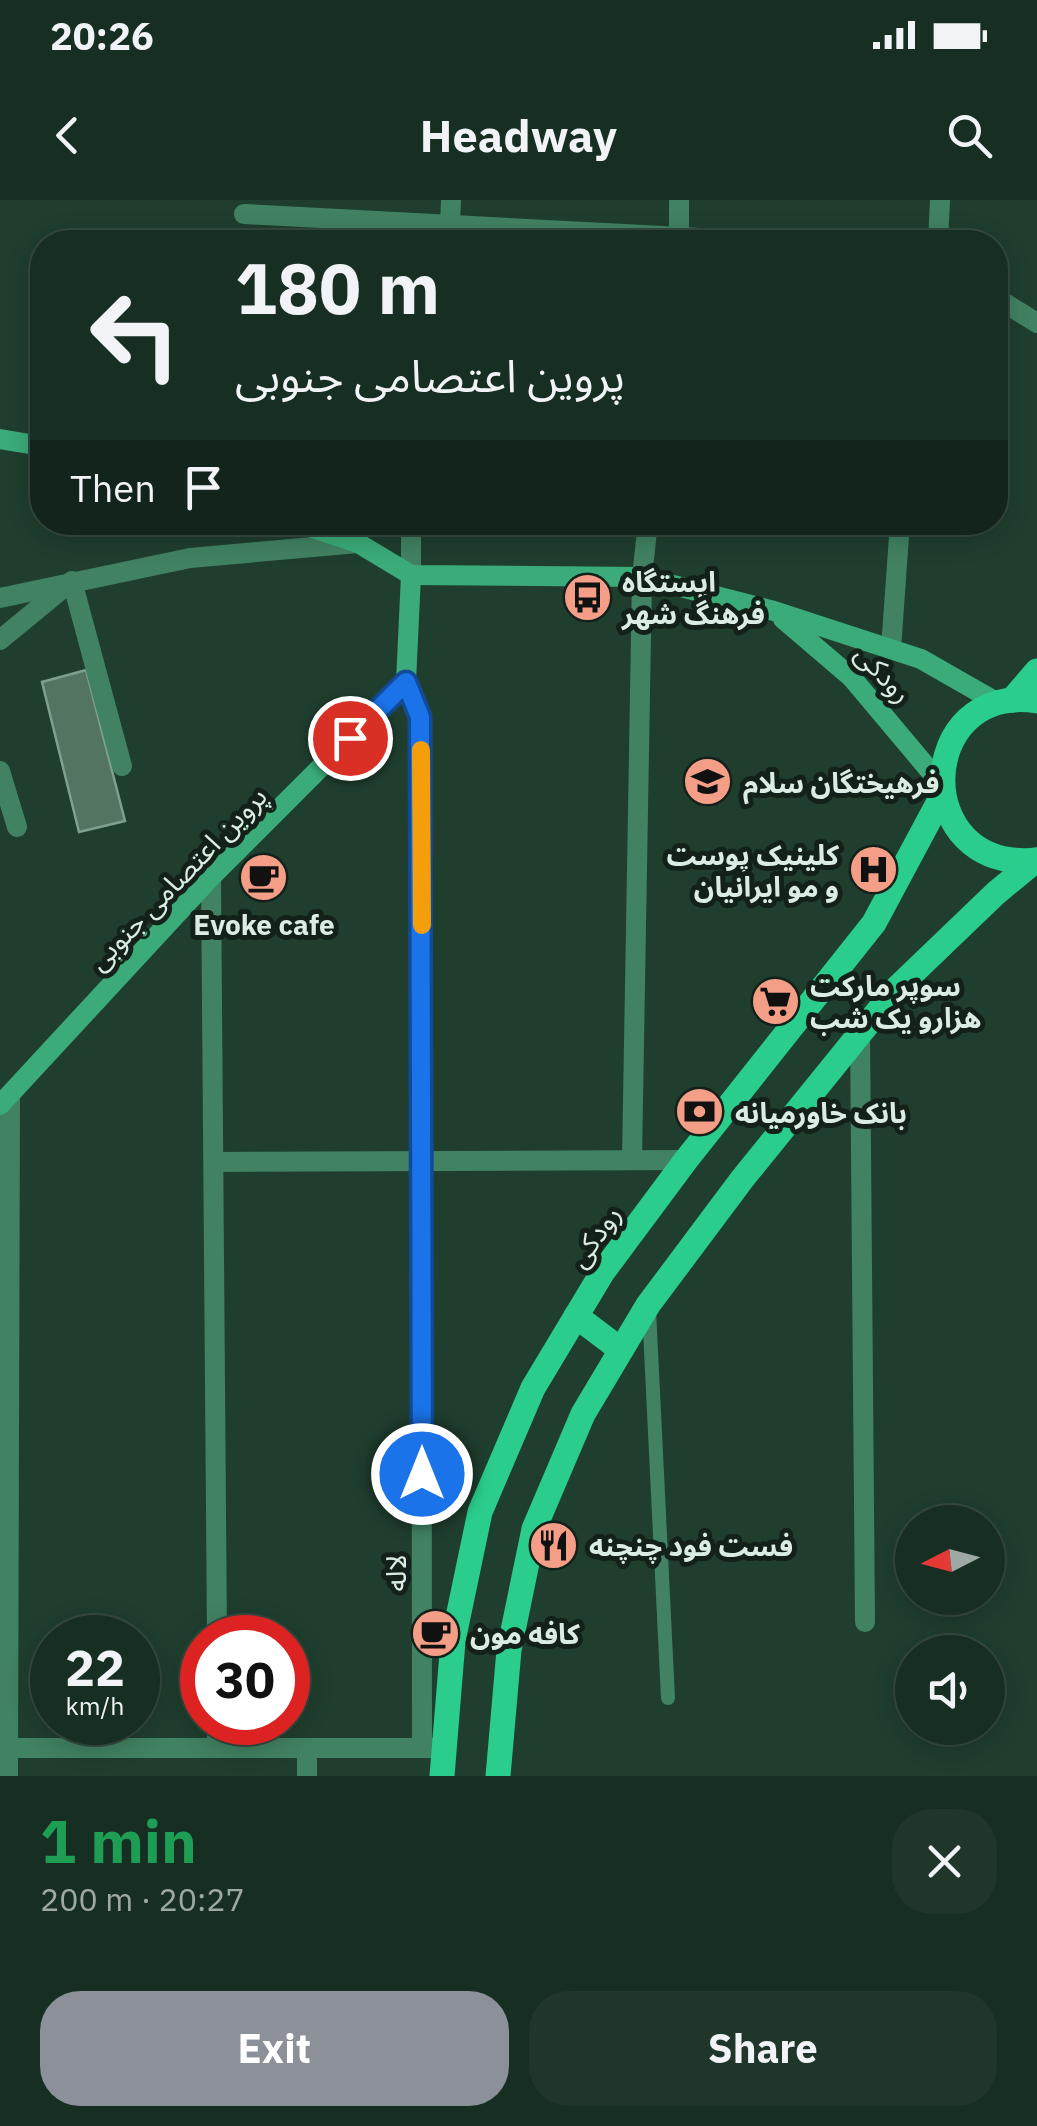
<!DOCTYPE html>
<meta charset="utf-8">
<style>
body{margin:0;font-family:"IBM Plex Sans","Noto Sans Arabic",sans-serif;background:#20362a;color:#f1f3f6;height:100vh;display:flex;flex-direction:column;font-size:38px;white-space:nowrap}
*{box-sizing:border-box;margin:0}
p{font-size:32px;color:#9ea8a5}
.icon{flex:none;width:55px;height:55px;fill:none;stroke:currentColor;stroke-width:2;stroke-linecap:round;stroke-linejoin:round}
.map{position:relative;height:1576px;overflow:hidden}
.drawer{display:flex;flex-direction:column;background:#172e22;flex:1}
.drawer>*{flex:none}
.hud{position:absolute;left:30px;top:30px;width:978px;height:305px;border-radius:40px;box-shadow:0 5px 25px #0003,0 0 0 2px #364a40;background:#172e22;color:#f1f3f6;overflow:hidden}
.needle{width:65px;rotate:264deg}
.fabs{position:absolute;left:895px;top:1305px;display:grid;gap:20px}
.fabs a{display:grid;place-items:center;width:110px;height:110px;border-radius:50%;background:#172e22;box-shadow:0 5px 25px #0003,0 0 0 2px #364a40;font-size:50px}
.speed{position:absolute;left:30px;top:1415px;display:flex;gap:20px;font-size:50px;font-weight:700;text-align:center}
.speed>*{display:grid;place-content:center;width:130px;height:130px;border-radius:50%;background:#172e22;box-shadow:0 5px 25px #0003,0 0 0 2px #364a40;line-height:1}
.speed small{font-size:25px;font-weight:400}
.speed .limit{border:15px solid #d22;background:#fff;color:#111}
.pin{position:absolute;display:grid;place-items:center;width:85px;height:85px;color:#fff;margin:-42px;border:5px solid #fff;border-radius:50%;box-shadow:0 2px 10px #0007}
.me{position:absolute;width:110px;margin:-55px;rotate:0deg;stroke-linejoin:round;filter:drop-shadow(0 0 8px #0008)}
.turn{display:flex;align-items:center;gap:35px;height:210px;padding:0 40px;font-size:45px}
.turn .icon{width:130px;height:130px;stroke-width:2.5}
.turn b{display:block;font-size:70px;line-height:85px}
.then{display:flex;align-items:center;height:95px;padding:0 40px;background:#0003;gap:20px;font-size:38px}
.round{display:grid;place-items:center;flex:none;width:105px;height:105px;border-radius:40px;background:#20362a}
.summary{display:flex;align-items:center;justify-content:space-between;height:170px;padding:0 40px}
h1{font-size:60px;font-weight:800;line-height:75px;color:#1e9e55}
.cta{display:flex;gap:20px;margin-top:auto;padding:20px 40px}
.cta a{flex:1;height:115px;border-radius:40px;background:#8c9099;color:#fff;font-size:40px;font-weight:800;line-height:115px;text-align:center}
.cta a+a{background:#20362a;color:#f1f3f6}
.status{display:flex;justify-content:space-between;align-items:center;height:70px;padding:0 50px;background:#172e22;direction:ltr}
.status svg{height:28px;fill:currentColor}
header{display:flex;justify-content:space-between;align-items:center;height:130px;padding:0 40px;background:#172e22;font-size:45px;font-weight:800}
.map>svg:first-child{display:block}
.building{fill:#547462;stroke:#7ea08d;stroke-width:2.5}
.lines{fill:none;stroke-linecap:round;stroke-linejoin:round}
.lane{stroke:#418262;stroke-width:14}
.street{stroke:#418262;stroke-width:20}
.secondary{stroke:#3bac79;stroke-width:20}
.primary{stroke:#2acd8b;stroke-width:25}
.route-casing{stroke:#114b97;stroke-width:25}
.route{stroke:#1a73e8;stroke-width:18}
.slow{stroke:#f59e0b;stroke-width:18}
.labels{text-anchor:middle;dominant-baseline:central;stroke-width:10;stroke-linejoin:round;paint-order:stroke}
.poi-label{font-size:28px;font-weight:bold;fill:#dbede2;stroke:#14211a;text-anchor:start}
.street-label{font-size:28px;fill:#dbede2;stroke:#14211a}
</style>
<div class="status"><b>20:26</b><svg viewBox="0 0 49 12"><path d="M0 12V9h3v3zM5 12V6h3v6zM10 12V3h3v9zM15 12V0h3v12zM26 1h20v11H26zM47 4h2v5h-2z"/></svg></div>
<header><svg class="icon" aria-label="back" viewBox="0 0 24 24"><path d="M15 5l-7 7 7 7"/></svg>Headway<svg class="icon" aria-label="search" viewBox="0 0 24 24"><circle cx="10" cy="10" r="6"/><path d="M15 15l6 6"/></svg></header>
<div class="map">
<svg width="1037" height="1576" viewBox="0 0 1037 1576">
<rect width="100%" height="100%" fill="#1f3e2e"/>
<polygon class="building" points="86,470 125,621 79,632 42,482"/>
<g class="lines">
<polyline class="lane" points="649,1110 668,1498"/>
<g class="street">
<polyline points="244,14 776,42"/>
<polyline points="450,25 451,0"/>
<polyline points="679,42 679,0"/>
<polyline points="938,42 940,0"/>
<polyline points="995,97 1037,123"/>
<polyline points="411,375 411,322"/>
<polyline points="72,381 122,566"/>
<polyline points="0,398 190,358 358,343"/>
<polyline points="0,440 68,384"/>
<polyline points="891,449 900,322"/>
<polyline points="406,482 421,517 422,1548"/>
<polyline points="0,571 17,627"/>
<polyline points="211,677 217,1438"/>
<polyline points="860,833 865,1422"/>
<polyline points="632,960 642,377 648,322"/>
<polyline points="215,962 686,960"/>
<polyline points="217,1522 217,1548"/>
<polyline points="0,1548 435,1548"/>
<polyline points="307,1548 307,1576"/>
<polyline points="8,1576 10,896"/>
</g>
<g class="secondary">
<polyline points="0,239 42,246"/>
<polyline points="295,322 358,343 411,375 642,377 774,411 921,459 998,503"/>
<polyline points="783,419 852,478 941,584"/>
<polyline points="0,905 211,677 406,482 411,375"/>
</g>
<g class="primary">
<polyline points="1012,500 1037,471"/>
<path d="M1037 501C915 482 908 673 1037 660"/>
<polyline points="576,1116 621,1150"/>
<polyline points="442,1576 453,1441 480,1312 533,1188 602,1073 686,960 874,723 942,596"/>
<polyline points="498,1576 509,1450 534,1329 583,1214 648,1105 743,978 896,789 996,693 1036,660"/>
</g>
</g>
<g class="lines">
<defs>
<polyline id="route" points="350,538 406,482 420,517 422,1274"/>
</defs>
<use href="#route" class="route-casing"/>
<use href="#route" class="route"/>
<polyline class="slow" points="421,550 422,725"/>
</g>
<defs>
<symbol id="bus-disc" viewBox="-11 -11 22 22"><circle r="9.5" fill="#f49e87" stroke="#14211a"/><path d="M-5-6H5V4H4V6H2V4H-2V6H-4V4H-5ZM-3.5-4V0h7V-4ZM-3.5 1.2v1.5H-2V1.2ZM2 1.2v1.5H3.5V1.2Z" fill="#111"/></symbol>
<symbol id="school-disc" viewBox="-11 -11 22 22"><circle r="9.5" fill="#f49e87" stroke="#14211a"/><path d="M0-5L7-2L0 1L-7-2ZM-4 1L0 2.5L4 1V4Q0 6-4 4Z" fill="#111"/></symbol>
<symbol id="hospital-disc" viewBox="-11 -11 22 22"><circle r="9.5" fill="#f49e87" stroke="#14211a"/><path d="M-5-5h3v3.5h4V-5h3V5h-3V1.5h-4V5h-3Z" fill="#111"/></symbol>
<symbol id="cafe-disc" viewBox="-11 -11 22 22"><circle r="9.5" fill="#f49e87" stroke="#14211a"/><path d="M-5.5-4.5H6V0H3Q3 3.5 0 3.5H-2.5Q-5.5 3.5-5.5 0ZM3-3.2v2h1.7v-2ZM-6 4.5H4V6H-6Z" fill="#111"/></symbol>
<symbol id="supermarket-disc" viewBox="-11 -11 22 22"><circle r="9.5" fill="#f49e87" stroke="#14211a"/><path d="M-6-5.5h2.5l.6 2H6L4.5 2H-2.5L-4.4-4H-6ZM-1.5 3.2a1.3 1.3 0 1 0 .1 0ZM3 3.2a1.3 1.3 0 1 0 .1 0Z" fill="#111"/></symbol>
<symbol id="bank-disc" viewBox="-11 -11 22 22"><circle r="9.5" fill="#f49e87" stroke="#14211a"/><path d="M-6-4H6V4H-6ZM0-2.3a2.3 2.3 0 1 0 0 4.6a2.3 2.3 0 1 0 0-4.6Z" fill="#111"/></symbol>
<symbol id="restaurant-disc" viewBox="-11 -11 22 22"><circle r="9.5" fill="#f49e87" stroke="#14211a"/><path d="M-5-6h1v4h1v-4h1v4h1v-4h1v5L-1.5 .5V6h-2V.5L-5-1ZM5-6V6H3V1.5H1.5Q1.5-4 5-6Z" fill="#111"/></symbol>
</defs>
<g fill-rule="evenodd">
<use href="#bus-disc" x="560" y="370" width="55" height="55"/>
<use href="#school-disc" x="680" y="554" width="55" height="55"/>
<use href="#hospital-disc" x="846" y="642" width="55" height="55"/>
<use href="#cafe-disc" x="236" y="650" width="55" height="55"/>
<use href="#supermarket-disc" x="748" y="774" width="55" height="55"/>
<use href="#bank-disc" x="672" y="884" width="55" height="55"/>
<use href="#restaurant-disc" x="526" y="1318" width="55" height="55"/>
<use href="#cafe-disc" x="408" y="1406" width="55" height="55"/>
</g>
<g class="labels">
<g class="poi-label">
<text x="622" y="381">ایستگاه<tspan x="622" dy="32">فرهنگ شهر</tspan></text>
<text x="743" y="582">فرهیختگان سلام</text>
<text x="839" y="654" text-anchor="end">کلینیک پوست<tspan x="839" dy="32">و مو ایرانیان</tspan></text>
<text x="264" y="724" text-anchor="middle">Evoke cafe</text>
<text x="810" y="785">سوپر مارکت<tspan x="810" dy="32">هزارو یک شب</tspan></text>
<text x="735" y="912">بانک خاورمیانه</text>
<text x="589" y="1345">فست فود چنچنه</text>
<text x="470" y="1433">کافه مون</text>
</g>
<g class="street-label">
<text transform="translate(884 473) rotate(47)">رودکی</text>
<text transform="translate(177 678) rotate(-46)">پروین اعتصامی جنوبی</text>
<text transform="translate(594 1036) rotate(-55)">رودکى</text>
<text transform="translate(395 1373) rotate(-90)">لاله</text>
</g>
</g>
</svg>
<div class="fabs">
<a><svg class="needle" viewBox="-14 -14 28 28"><path d="M0-13l5 13h-10z" fill="#e53935"/><path d="M0 13l5-13h-10z" fill="#9ea8a5"/></svg></a>
<a><svg class="icon" aria-label="sound" viewBox="0 0 24 24"><path d="M4 9h4l5-4v14l-5-4H4zM17 9q2 3 0 6"/></svg></a>
</div>
<div class="speed"><div>22<small>km/h</small></div><div class="limit">30</div></div>
<div class="pin" style="left:350px;top:538px;background:#d93025"><svg class="icon" aria-label="arrive" viewBox="0 0 24 24"><path d="M6 21V4h12l-3 4 3 4H6"/></svg></div>
<svg class="me" style="left:422px;top:1274px" viewBox="-20 -20 40 40"><circle r="17" fill="#1a73e8" stroke="#fff" stroke-width="3"/><path d="M0-11L8 9 0 5-8 9z" fill="#fff"/></svg>
<div class="hud">
<div class="turn"><svg class="icon" aria-label="left" viewBox="0 0 24 24"><path d="M17 20v-9H6M10 6l-5 5 5 5"/></svg><div><b>180 m</b>پروین اعتصامی جنوبی</div></div>
<div class="then">Then<svg class="icon" aria-label="arrive" viewBox="0 0 24 24"><path d="M6 21V4h12l-3 4 3 4H6"/></svg></div>
</div>
</div>
<section class="drawer">
<div class="summary"><div><h1>1 min</h1><p>200 m · 20:27</p></div><a class="round"><svg class="icon" aria-label="close" viewBox="0 0 24 24"><path d="M6 6l12 12M18 6L6 18"/></svg></a></div>
<div class="cta"><a>Exit</a><a>Share</a></div>
</section>
